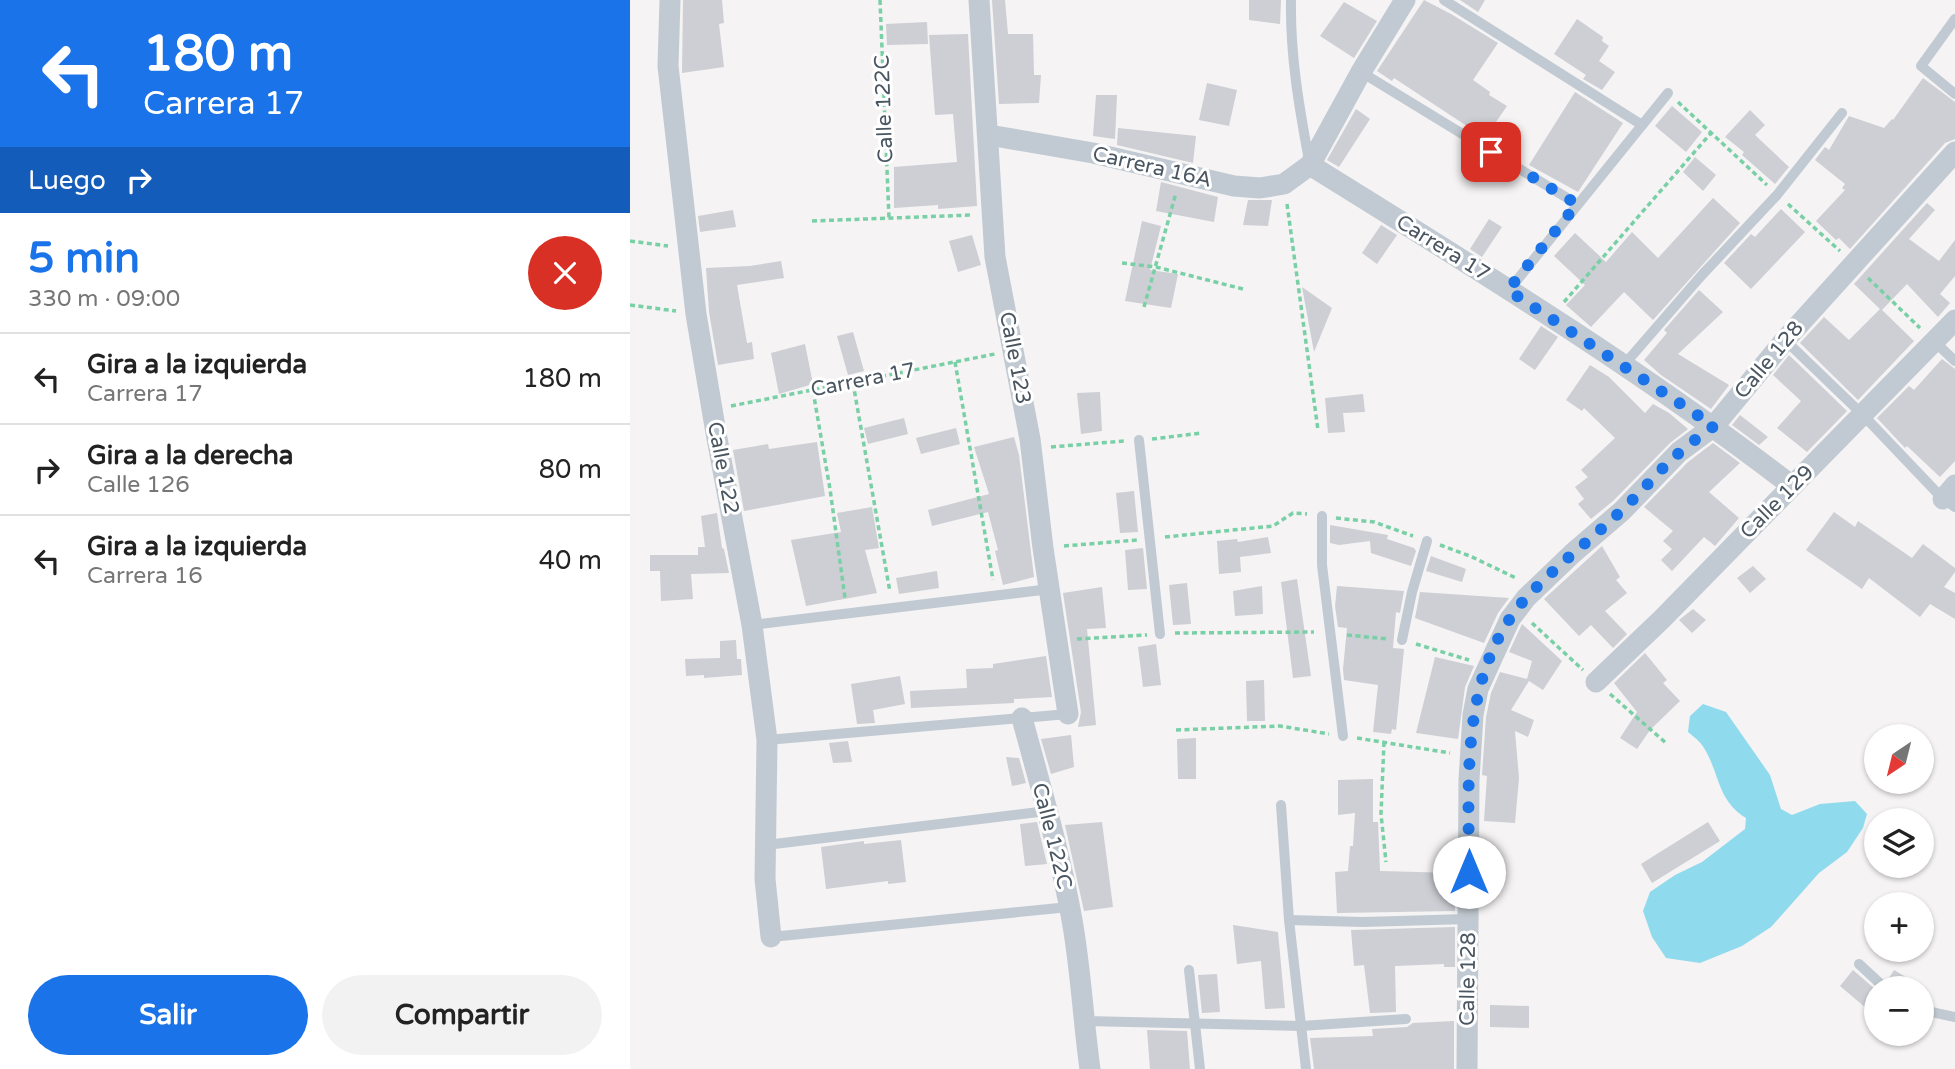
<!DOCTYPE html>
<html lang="es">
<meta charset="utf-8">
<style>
body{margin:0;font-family:"Varela Round",sans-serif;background:#f2f2f2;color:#222;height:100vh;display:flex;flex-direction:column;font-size:26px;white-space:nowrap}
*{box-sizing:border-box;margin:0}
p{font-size:23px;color:#767676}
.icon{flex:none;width:38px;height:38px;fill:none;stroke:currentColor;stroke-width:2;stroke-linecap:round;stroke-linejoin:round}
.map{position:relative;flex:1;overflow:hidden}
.drawer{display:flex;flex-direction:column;background:#fff;width:630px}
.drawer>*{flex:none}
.top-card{background:#1a73e8;color:#fff;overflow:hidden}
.needle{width:46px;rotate:215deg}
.buttons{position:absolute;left:1234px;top:724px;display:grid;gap:14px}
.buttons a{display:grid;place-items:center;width:70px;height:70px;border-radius:50%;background:#fff;box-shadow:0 2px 5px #0004;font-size:35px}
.pin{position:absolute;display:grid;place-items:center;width:60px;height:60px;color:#fff;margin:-30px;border-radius:14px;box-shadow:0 4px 10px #0006}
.me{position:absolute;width:77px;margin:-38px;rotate:0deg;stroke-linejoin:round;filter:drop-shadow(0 0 5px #0008)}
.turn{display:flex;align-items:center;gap:24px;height:147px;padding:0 28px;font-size:32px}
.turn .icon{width:91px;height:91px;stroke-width:2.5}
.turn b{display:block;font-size:49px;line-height:60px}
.then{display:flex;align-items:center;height:66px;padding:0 28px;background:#0003;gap:14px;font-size:26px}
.round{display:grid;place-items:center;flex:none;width:74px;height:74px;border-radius:37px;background:#f2f2f2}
.overview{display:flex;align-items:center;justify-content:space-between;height:119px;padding:0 28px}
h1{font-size:42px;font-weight:700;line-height:52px;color:#1a73e8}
.primary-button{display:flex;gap:14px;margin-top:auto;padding:14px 28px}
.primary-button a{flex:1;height:80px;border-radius:42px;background:#1a73e8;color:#fff;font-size:28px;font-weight:700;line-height:80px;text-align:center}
.primary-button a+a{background:#f2f2f2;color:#222}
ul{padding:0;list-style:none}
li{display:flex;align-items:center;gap:21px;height:91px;padding:0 28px;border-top:2px solid #e0e0e0}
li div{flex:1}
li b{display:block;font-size:26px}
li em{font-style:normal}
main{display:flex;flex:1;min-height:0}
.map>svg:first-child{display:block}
.water{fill:#90daee}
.building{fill:#cdcfd5}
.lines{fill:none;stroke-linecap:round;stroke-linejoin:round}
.path{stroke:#7ad0a6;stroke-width:3.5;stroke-dasharray:5 3.5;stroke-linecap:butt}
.service{stroke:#c1cad2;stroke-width:10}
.minor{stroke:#c1cad2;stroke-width:21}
.route{stroke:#1a73e8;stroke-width:12;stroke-dasharray:0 21.6}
.labels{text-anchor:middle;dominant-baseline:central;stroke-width:6;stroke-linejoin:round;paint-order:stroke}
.street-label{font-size:21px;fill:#4a5661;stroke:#fff}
</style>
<main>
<section class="drawer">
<div class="top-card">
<div class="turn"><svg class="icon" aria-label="left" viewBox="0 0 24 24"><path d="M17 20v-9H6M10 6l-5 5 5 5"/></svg><div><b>180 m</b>Carrera 17</div></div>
<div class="then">Luego<svg class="icon" aria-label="right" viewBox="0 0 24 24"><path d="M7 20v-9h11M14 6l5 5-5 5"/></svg></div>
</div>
<div class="overview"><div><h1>5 min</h1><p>330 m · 09:00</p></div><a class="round" style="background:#d93025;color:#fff"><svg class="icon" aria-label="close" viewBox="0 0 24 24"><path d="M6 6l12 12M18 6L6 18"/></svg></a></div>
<ul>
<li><svg class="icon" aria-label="left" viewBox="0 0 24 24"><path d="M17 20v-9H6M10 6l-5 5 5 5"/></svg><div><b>Gira a la izquierda</b><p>Carrera 17</p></div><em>180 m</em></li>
<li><svg class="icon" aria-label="right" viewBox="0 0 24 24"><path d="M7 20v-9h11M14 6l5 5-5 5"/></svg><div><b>Gira a la derecha</b><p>Calle 126</p></div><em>80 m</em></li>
<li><svg class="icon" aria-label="left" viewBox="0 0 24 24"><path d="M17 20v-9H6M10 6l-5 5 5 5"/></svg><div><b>Gira a la izquierda</b><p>Carrera 16</p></div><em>40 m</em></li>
</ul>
<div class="primary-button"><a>Salir</a><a>Compartir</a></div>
</section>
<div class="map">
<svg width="1325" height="1069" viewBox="0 0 1325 1069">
<rect width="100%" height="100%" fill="#f5f3f3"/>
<path class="water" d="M1073 704 1096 712 1140 775 1151 809 1162 815 1190 804 1225 801 1237 814 1233 828 1217 852 1189 873 1141 927 1112 946 1070 963 1036 958 1022 937 1013 911 1020 892 1045 875 1072 862 1115 829 1116 818C1087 800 1090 774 1074 748 1070 741 1064 737 1058 732L1060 716Z"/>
<g class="building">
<polygon points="53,0 92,0 94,23 89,24 94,67 52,73"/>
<polygon points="362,0 375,0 378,34 403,34 404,75 411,75 409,103 369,104"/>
<polygon points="619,0 651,0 650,24 619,20"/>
<polygon points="794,0 821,14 868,43 843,80 860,92 859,95 877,106 855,138 764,78 762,81 747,71"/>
<polygon points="830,0 855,0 848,12"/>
<polygon points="714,2 747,21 724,58 690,36"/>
<polygon points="947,19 973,37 972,41 979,46 969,61 985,72 972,90 953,79 956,75 924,54"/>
<polygon points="297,22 298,44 257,45 256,24"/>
<polygon points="338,34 347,206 308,209 308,205 264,208 264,167 327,162 323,114 305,115 299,35"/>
<polygon points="1293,78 1325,102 1325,139 1315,143 1220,249 1209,238 1206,240 1186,221 1215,190 1212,188 1215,184 1185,160 1195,147 1199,150 1219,116 1254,128 1262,119 1263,120"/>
<polygon points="577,83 607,90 599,126 569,120"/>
<polygon points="945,92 993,123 948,192 899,165"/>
<polygon points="466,95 487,95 485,139 463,136"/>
<polygon points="1042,106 1072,132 1056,152 1025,126"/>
<polygon points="726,109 740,119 709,167 697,160"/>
<polygon points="1120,110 1135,125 1125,135 1159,167 1145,184 1112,155 1114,152 1095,137"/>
<polygon points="488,128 566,136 563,163 487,145"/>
<polygon points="1065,157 1086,175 1073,191 1053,172"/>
<polygon points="531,182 588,197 584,222 526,211"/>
<polygon points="1083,198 1110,223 1023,320 994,292 961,327 936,305 955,285 924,256 945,233 976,262 1002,232 1028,258"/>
<polygon points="618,200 642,200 638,226 613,225"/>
<polygon points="1297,203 1305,210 1279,239 1309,261 1325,240 1325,276 1310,294 1320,303 1308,317 1277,284 1252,310 1284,341 1228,400 1170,343 1194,317 1219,340 1250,309 1224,284"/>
<polygon points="1151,209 1175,232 1121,289 1094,263 1121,234 1125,237"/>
<polygon points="103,210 106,227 70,232 68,216"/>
<polygon points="859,219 872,227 852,257 840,249"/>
<polygon points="512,221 531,226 520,270 548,274 541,308 495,301"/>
<polygon points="751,225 767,235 747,264 732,253"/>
<polygon points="342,235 351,265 328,272 319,241"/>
<polygon points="151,261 154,278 107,285 117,343 122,342 124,359 88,365 79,312 76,268 120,266"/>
<polygon points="672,287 702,308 684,352"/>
<polygon points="1069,290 1093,312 1048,354 1099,385 1081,409 1031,375 1014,360 1037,333 1034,330"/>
<polygon points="911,326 928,337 905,370 889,359"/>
<polygon points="223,332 234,371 218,375 207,336"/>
<polygon points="175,344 183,384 149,394 141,353"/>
<polygon points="1159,355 1217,411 1177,452 1147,428 1171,401 1143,375"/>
<polygon points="1312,359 1325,369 1325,461 1310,477 1277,446 1275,448 1247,418 1279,386 1284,390"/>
<polygon points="960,365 979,377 1015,413 1023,404 1039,413 1058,429 1040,443 983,501 961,519 948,504 954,499 945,487 958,477 951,470 985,438 954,408 952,411 936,400"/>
<polygon points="470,392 472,431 451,434 447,393"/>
<polygon points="733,394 735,412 713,413 715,432 698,433 695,398"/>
<polygon points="1110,415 1138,437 1129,445 1102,425"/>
<polygon points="274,418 278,434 238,444 234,428"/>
<polygon points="326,428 330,444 291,454 286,438"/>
<polygon points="384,437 389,455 404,577 373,585 365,551 368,550 358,512 302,526 298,510 359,494 344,447"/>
<polygon points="187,442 195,496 114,511 103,450 138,444 139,449"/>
<polygon points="1083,443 1110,463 1079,492 1109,518 1085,546 1074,537 1042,571 1031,560 1042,549 1033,541 1043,531 1014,507 1058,462"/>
<polygon points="504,491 508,532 490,533 486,493"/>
<polygon points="242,507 249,548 235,550 247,593 176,606 161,540 211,532 207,513"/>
<polygon points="1204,512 1225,527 1228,521 1282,558 1293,544 1325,568 1325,572 1314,587 1325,593 1325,619 1300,604 1290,617 1239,578 1232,589 1176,550"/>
<polygon points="87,513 92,548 94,549 99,573 61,574 63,599 31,601 30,571 20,571 20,555 68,555 68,547 75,547 71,516"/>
<polygon points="700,525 758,535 757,539 784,548 786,551 781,566 741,553 740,541 709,545 700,543"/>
<polygon points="638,537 641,553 610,557 611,572 589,574 587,541 607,539 608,542"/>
<polygon points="972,546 990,577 986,580 997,593 975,611 997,634 983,648 961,625 949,636 914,599"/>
<polygon points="513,548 517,589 498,590 495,550"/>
<polygon points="801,556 836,569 832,582 796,571"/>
<polygon points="1123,566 1136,579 1120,593 1107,578"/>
<polygon points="307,571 309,588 269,594 266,578"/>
<polygon points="667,579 681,676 663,678 651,582"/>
<polygon points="557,583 561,624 543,625 539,585"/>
<polygon points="632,586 633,614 605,616 603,591"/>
<polygon points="707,586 774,591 770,613 766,612 763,648 774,649 766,730 762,729 761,734 743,732 748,685 714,680 713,669 717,628 708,627 705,606"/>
<polygon points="472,587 476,628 457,629 466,725 448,727 451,712 433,593"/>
<polygon points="790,592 879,598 868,613 854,643 785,618"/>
<polygon points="1063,609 1076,620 1062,633 1049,620"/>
<polygon points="892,624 932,661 913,690 899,681 881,710 904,720 898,737 885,731 889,778 885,823 854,821 857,776 852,775 856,717 861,693 870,672 897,679 902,661 879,652"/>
<polygon points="106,640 107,659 111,659 112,675 74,678 74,675 56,676 55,659 90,658 90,641"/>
<polygon points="526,644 531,685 513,687 508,647"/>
<polygon points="1015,653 1037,680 1033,683 1050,701 1020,730 1007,749 990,738 1007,712 984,683"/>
<polygon points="416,656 422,697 384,699 384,703 281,708 280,691 337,688 336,669 363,668 363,664"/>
<polygon points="805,657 844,666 835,687 828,739 786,733"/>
<polygon points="270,676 275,704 243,710 245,723 227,724 221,684"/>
<polygon points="634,680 635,721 617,721 616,681"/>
<polygon points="441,735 444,767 421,774 411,739"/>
<polygon points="566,738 566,779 548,779 547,739"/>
<polygon points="218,741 222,762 203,763 199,743"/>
<polygon points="376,757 389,758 396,783 382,786"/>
<polygon points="743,779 743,822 748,822 750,871 825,873 825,911 707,913 705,872 718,871 720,846 723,846 725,813 708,815 708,780"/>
<polygon points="407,822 417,864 395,866 390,824"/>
<polygon points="472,822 483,907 454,911 435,825"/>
<polygon points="1078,822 1090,841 1022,883 1011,864"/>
<polygon points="271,840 276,882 258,884 258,881 196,889 191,847 234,841 234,844"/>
<polygon points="603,925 648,932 655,1008 635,1009 631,961 607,964"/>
<polygon points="825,927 825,967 814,967 814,964 765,966 766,1012 740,1013 734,965 724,966 721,930"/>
<polygon points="1223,970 1246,990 1246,995 1236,1008 1210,986"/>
<polygon points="1264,970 1296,989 1264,989 1258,980"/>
<polygon points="587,974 590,1012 572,1013 568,975"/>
<polygon points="860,1005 899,1006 899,1028 860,1027"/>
<polygon points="824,1021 824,1069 684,1069 680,1038 743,1036 742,1029 777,1027 783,1023"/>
<polygon points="517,1030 557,1031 560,1069 520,1069"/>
</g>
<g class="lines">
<g class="path">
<polyline points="250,0 259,218"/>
<polyline points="1048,102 1137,185"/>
<polyline points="657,204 688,430"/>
<polyline points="1158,204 1210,251"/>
<polyline points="182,221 342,215"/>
<polyline points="0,241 38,246"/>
<polyline points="492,263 526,267 613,289"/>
<polyline points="1238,278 1290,328"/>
<polyline points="934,302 1081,133"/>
<polyline points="0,305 46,311"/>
<polyline points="514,307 546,193"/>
<polyline points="325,362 363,580"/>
<polyline points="223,383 260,592"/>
<polyline points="183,391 200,489 215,598"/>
<polyline points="101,406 365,354"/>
<polyline points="522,439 572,433"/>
<polyline points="421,447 494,441"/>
<polyline points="706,518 744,522 783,536"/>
<polyline points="535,537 643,526 663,513 677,514"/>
<polyline points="810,545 840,556 886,578"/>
<polyline points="434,546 507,540"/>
<polyline points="902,623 953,670"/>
<polyline points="545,633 684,632"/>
<polyline points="717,635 758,639"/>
<polyline points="447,639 517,635"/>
<polyline points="786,644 839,660"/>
<polyline points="980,694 1036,743"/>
<polyline points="546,730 650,726 699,734"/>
<polyline points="727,738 820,753"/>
<polyline points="754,742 751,814 756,862"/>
</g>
<g class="service">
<path d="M661 0C660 54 669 107 679 160"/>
<polyline points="814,0 1012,125"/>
<polyline points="1325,19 1291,66 1325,94"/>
<polyline points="731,72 947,204"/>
<polyline points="879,290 1038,93"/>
<polyline points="1155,340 1234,416 1313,499 1325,507"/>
<polyline points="1305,342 1325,361"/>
<polyline points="993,366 1071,276 1147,195 1212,113"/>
<polyline points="509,440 530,634"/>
<polyline points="692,516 692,565 713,736"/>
<polyline points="122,625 420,589"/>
<polyline points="772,640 782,592 797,541"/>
<polyline points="137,740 438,714"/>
<polyline points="651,805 659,920 676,1069"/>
<polyline points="136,845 417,811"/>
<polyline points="659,920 733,922 838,919"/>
<polyline points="141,937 439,907"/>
<polyline points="1229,964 1256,989"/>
<polyline points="559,970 570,1069"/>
<polyline points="1292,1010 1325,1017"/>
<polyline points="455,1021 671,1026 776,1019"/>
</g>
<g class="minor">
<polyline points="40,0 38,66 66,314 86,433 122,625 137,740 135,879 141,937"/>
<polyline points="349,0 365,257 400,439 413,548 438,714"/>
<polyline points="359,135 463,153 604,186 630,188 654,184 680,165 731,72 775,0"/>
<path d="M680 165C844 267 1009 368 1162 486"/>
<polyline points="1313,499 1325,485"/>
<polyline points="966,682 1032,619 1325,320"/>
<path d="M392 718C410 785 430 852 442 920 451 970 453 1019 460 1069"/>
<polyline points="837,1069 839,780 843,715 848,689 880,619 896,598 943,553 992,511 1049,452 1084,426 1155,340 1325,152"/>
</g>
</g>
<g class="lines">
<path class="route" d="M839 872C839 779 829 673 896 598 925 567 959 541 990 512 1011 493 1029 470 1050 452 1061 442 1073 435 1084 426L878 290 947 204 861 152"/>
</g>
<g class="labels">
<g class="street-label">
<text transform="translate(254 109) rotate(-92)">Calle 122C</text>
<text transform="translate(522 167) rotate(13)">Carrera 16A</text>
<text transform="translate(813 248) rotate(32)">Carrera 17</text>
<text transform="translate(385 358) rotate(79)">Calle 123</text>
<text transform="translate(1139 360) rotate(-50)">Calle 128</text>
<text transform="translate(233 380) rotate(-11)">Carrera 17</text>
<text transform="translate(93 468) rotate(79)">Calle 122</text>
<text transform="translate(1147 502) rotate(-45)">Calle 129</text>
<text transform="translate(422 836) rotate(76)">Calle 122C</text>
<text transform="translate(838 979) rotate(-89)">Calle 128</text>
</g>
</g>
</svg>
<div class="buttons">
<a><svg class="needle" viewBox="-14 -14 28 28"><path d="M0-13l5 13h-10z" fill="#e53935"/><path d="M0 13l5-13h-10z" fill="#767676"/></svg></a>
<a><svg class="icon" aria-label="layers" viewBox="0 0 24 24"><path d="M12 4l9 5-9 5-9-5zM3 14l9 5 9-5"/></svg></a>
<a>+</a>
<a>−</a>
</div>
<div class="pin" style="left:861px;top:152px;background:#d93025"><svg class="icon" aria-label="arrive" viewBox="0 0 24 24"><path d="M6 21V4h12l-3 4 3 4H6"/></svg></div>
<svg class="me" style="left:839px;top:872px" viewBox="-20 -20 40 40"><circle r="19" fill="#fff"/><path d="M0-13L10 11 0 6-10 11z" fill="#1a73e8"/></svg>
</div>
</main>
